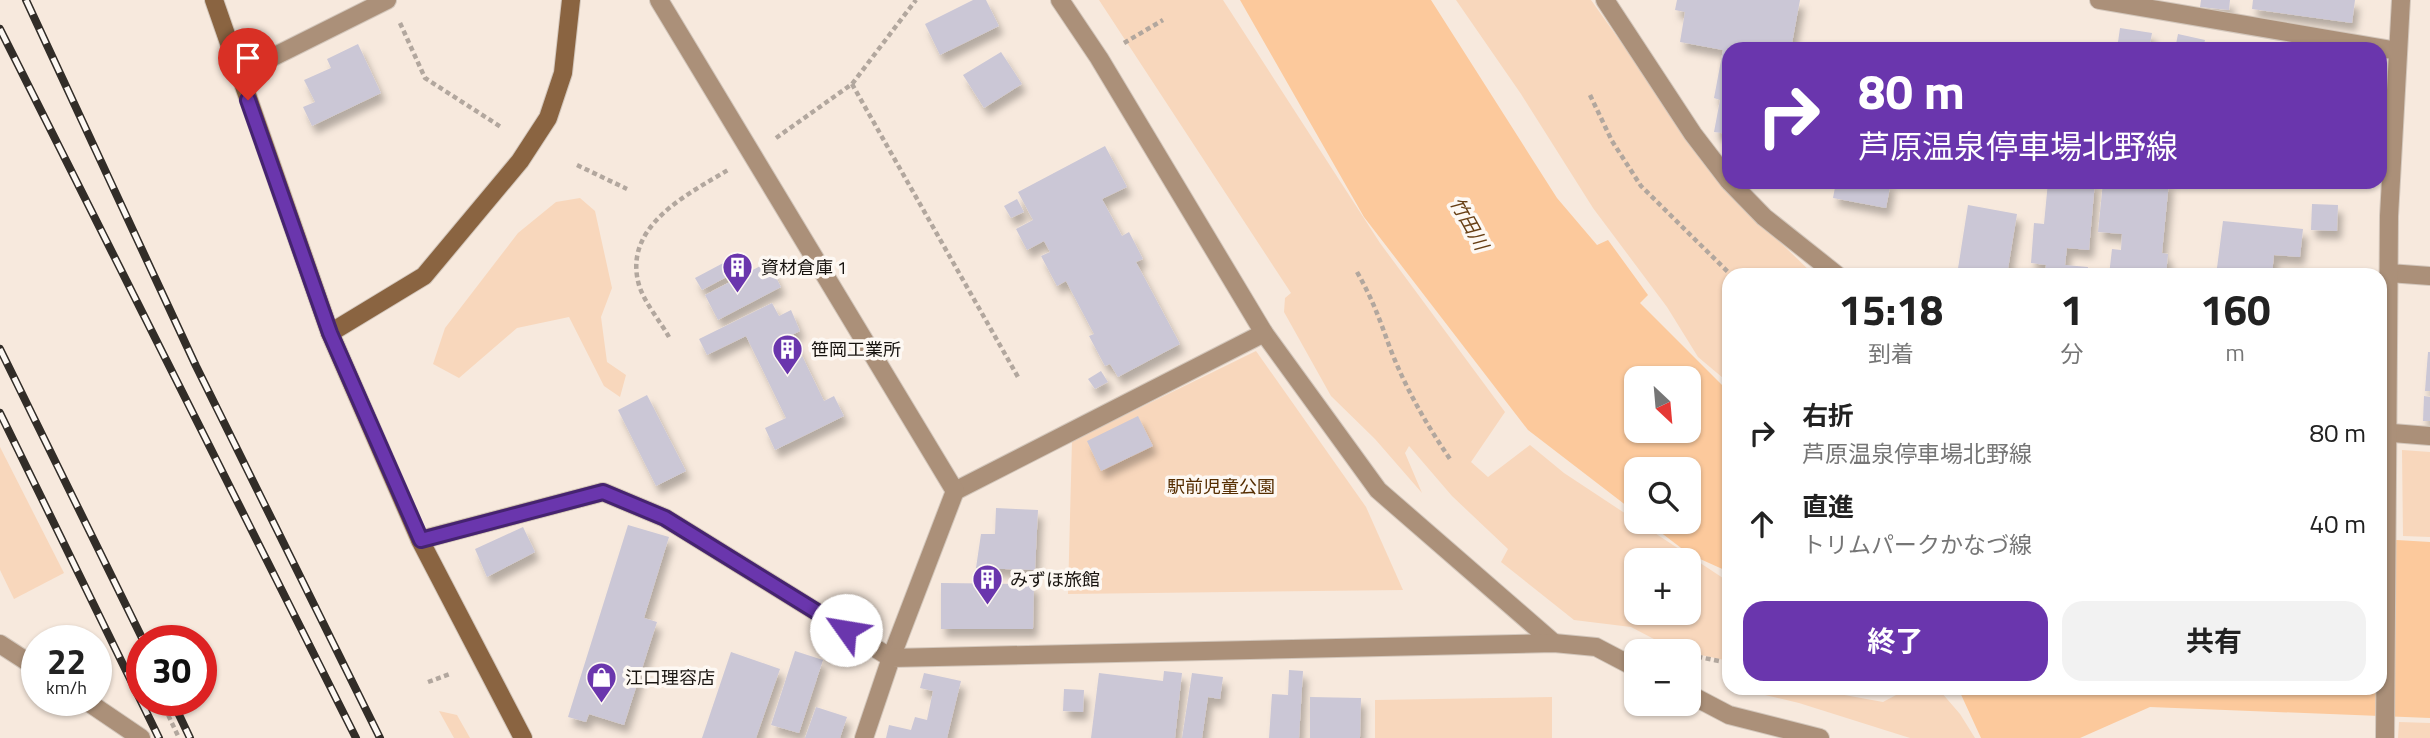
<!DOCTYPE html>
<html lang="ja">
<meta charset="utf-8">
<style>
body{margin:0;font-family:"Titillium Web","Noto Sans JP",sans-serif;background:#f2f2f2;color:#222;height:100vh;display:flex;flex-direction:column;font-size:26px;white-space:nowrap}
*{box-sizing:border-box;margin:0}
p{font-size:23px;color:#767676}
.icon{flex:none;width:38px;height:38px;fill:none;stroke:currentColor;stroke-width:2;stroke-linecap:round;stroke-linejoin:round}
.map{position:relative;flex:1;overflow:hidden}
.sheet{position:absolute;left:1722px;top:268px;width:665px;height:427px;display:flex;flex-direction:column;background:#fff;border-radius:21px;box-shadow:0 2px 5px #0004}
.sheet>*{flex:none}
.banner{position:absolute;left:1722px;top:42px;width:665px;height:147px;border-radius:21px;box-shadow:0 2px 5px #0004;background:#6a36ad;color:#fff;overflow:hidden}
.needle{width:46px;rotate:154deg}
.buttons{position:absolute;left:1624px;top:366px;display:grid;gap:14px}
.buttons a{display:grid;place-items:center;width:77px;height:77px;border-radius:14px;background:#fff;box-shadow:0 2px 5px #0004;font-size:35px}
.speed{position:absolute;left:21px;top:625px;display:flex;gap:14px;font-size:35px;font-weight:700;text-align:center}
.speed>*{display:grid;place-content:center;width:91px;height:91px;border-radius:50%;background:#fff;box-shadow:0 2px 5px #0004;line-height:1}
.speed small{font-size:18px;font-weight:400}
.speed .limit{border:10px solid #d22;background:#fff;color:#111}
.pin{position:absolute;display:grid;place-items:center;width:60px;height:60px;color:#fff;margin:-72px -30px;border-radius:50% 50% 50% 0;rotate:-45deg;box-shadow:0 0 7px #0007}
.pin .icon{rotate:45deg}
.me{position:absolute;width:77px;margin:-38px;rotate:302deg;stroke-linejoin:round;filter:drop-shadow(0 0 5px #0008)}
.turn{display:flex;align-items:center;gap:24px;height:147px;padding:0 21px;font-size:32px}
.turn .icon{width:91px;height:91px;stroke-width:2.5}
.turn b{display:block;font-size:49px;line-height:60px}
.eta{display:flex;justify-content:space-evenly;align-items:center;height:119px;text-align:center}
.eta b{font-size:42px;font-weight:700;line-height:49px}
.cta{display:flex;gap:14px;margin-top:auto;padding:14px 21px}
.cta a{flex:1;height:80px;border-radius:21px;background:#6a36ad;color:#fff;font-size:28px;font-weight:700;line-height:80px;text-align:center}
.cta a+a{background:#f2f2f2;color:#222}
ul{padding:0;list-style:none}
li{display:flex;align-items:center;gap:21px;height:91px;padding:0 21px}
li div{flex:1}
li b{display:block;font-size:26px}
li em{font-style:normal}
.map>svg:first-child{display:block}
.green{fill:#f8d7bc;fill-rule:evenodd}
.water{fill:#fcc99c;fill-rule:evenodd}
.building{fill:#cbc7d6;filter:url(#shadow)}
.lines{fill:none;stroke-linecap:round;stroke-linejoin:round}
.minor-casing{stroke:#d3c7bc;stroke-width:20}
.tertiary-casing{stroke:#d3c7bc;stroke-width:20}
.secondary-casing{stroke:#d3c7bc;stroke-width:20}
.path{stroke:#b2a79e;stroke-width:4.5;stroke-dasharray:5 3.5;stroke-linecap:butt}
.minor{stroke:#ab9079;stroke-width:18}
.tertiary{stroke:#ab9079;stroke-width:18}
.secondary{stroke:#8a6441;stroke-width:18}
.rail-casing{stroke:#322d28;stroke-width:8}
.rail{stroke:#fdf8f3;stroke-width:5;stroke-dasharray:16;stroke-linecap:butt}
.route-casing{stroke:#452370;stroke-width:18}
.route{stroke:#6a36ad;stroke-width:12}
.labels{text-anchor:middle;dominant-baseline:central;stroke-width:7;stroke-linejoin:round;paint-order:stroke}
.poi-label{font-size:18px;fill:#181410;stroke:#fdf8f3;text-anchor:start}
.park-label{font-size:18px;fill:#552d00;stroke:#fdf8f3}
.water-label{font-size:19px;font-style:italic;fill:#673e13;stroke:#fdf8f3}
</style>
<div class="map">
<svg width="2430" height="738" viewBox="0 0 2430 738">
<defs>
<filter id="shadow"><feDropShadow dx="4.5" dy="8" stdDeviation="3.5" flood-color="#0004"/></filter>
</defs>
<rect width="100%" height="100%" fill="#f7e9dd"/>
<g class="green">
<path d="M1099 0H1223L1380 243 1505 412 1471 462 1488 477 1530 445 1564 473 1729 582V661L1673 649 1631 627 1574 620 1501 562 1508 549 1452 496 1409 446 1405 453 1422 493 1375 439 1331 396 1284 312 1285 298 1291 293ZM1636 560H1689V612H1636Z"/>
<polygon points="1456,0 1591,0 1725,189 1814,275 1729,275 1729,383 1698,357 1667,307 1593,208 1521,94"/>
<polygon points="580,198 595,211 612,288 601,317 607,362 626,375 620,397 604,386 569,317 517,328 459,378 433,364 445,328 518,233 556,202"/>
<polygon points="1256,351 1366,507 1403,590 1068,594 1072,441"/>
<polygon points="0,447 64,573 14,599 0,570"/>
<polygon points="2402,450 2430,452 2430,537 2403,536"/>
<polygon points="1735,688 1806,688 1883,702 1909,688 1930,688 1941,692 1960,714 1975,738 1910,738 1799,703"/>
<polygon points="1552,697 1552,738 1375,738 1375,700"/>
<polygon points="439,711 457,715 470,738 454,738"/>
<polygon points="2399,722 2430,723 2430,738 2398,738"/>
</g>
<g class="water">
<path d="M1240 0H1431L1557 198 1597 245 1608 240 1648 295 1640 303 1729 392V572L1689 554 1647 522H1689V469H1636V513L1528 430 1364 217ZM1636 378H1689V430H1636Z"/>
<polygon points="2380,539 2430,542 2430,718 2150,707 2080,738 1981,738 1958,688 2380,688"/>
</g>
<g class="building">
<polygon points="973,0 986,0 999,26 940,55 925,24"/>
<polygon points="1677,0 1800,0 1791,49 1729,49 1729,134 1714,132 1720,100 1714,98 1723,50 1680,42 1685,12 1675,10"/>
<polygon points="2201,0 2230,0 2229,10 2200,7"/>
<polygon points="2253,0 2355,0 2352,23 2252,9"/>
<polygon points="2120,28 2152,33 2149,49 2117,49"/>
<polygon points="2178,34 2205,40 2203,49 2175,49"/>
<polygon points="358,44 381,93 312,126 303,107 315,102 304,80 331,68 327,59"/>
<polygon points="1001,52 1022,84 984,108 963,75"/>
<polygon points="1105,146 1127,187 1102,199 1122,236 1129,232 1143,259 1136,262 1180,344 1118,377 1110,364 1105,366 1089,336 1094,334 1066,281 1057,286 1041,256 1050,252 1044,241 1027,250 1016,229 1033,220 1018,192"/>
<polygon points="1836,182 1891,182 1886,208 1833,198"/>
<polygon points="2048,182 2095,182 2089,250 2067,248 2065,265 2088,267 2087,275 2045,275 2046,265 2031,263 2034,223 2044,224"/>
<polygon points="2103,182 2169,182 2162,253 2168,254 2166,275 2109,275 2112,249 2121,250 2122,234 2098,232"/>
<polygon points="1017,199 1024,212 1011,218 1004,206"/>
<polygon points="2312,204 2338,205 2337,231 2311,230"/>
<polygon points="1968,205 2017,214 2007,275 1957,275"/>
<polygon points="2223,221 2303,229 2300,257 2274,255 2272,274 2217,268"/>
<polygon points="727,261 734,273 702,290 695,278"/>
<polygon points="768,262 781,287 718,320 705,295"/>
<polygon points="772,303 779,316 791,310 800,331 792,335 824,401 834,396 844,416 775,450 765,428 786,418 746,336 707,355 699,339"/>
<polygon points="2428,352 2430,352 2430,391 2425,391"/>
<polygon points="1101,371 1108,382 1095,389 1088,379"/>
<polygon points="647,395 686,471 656,486 618,410"/>
<polygon points="2424,396 2430,397 2430,421 2423,421"/>
<polygon points="1138,416 1153,446 1101,471 1087,441"/>
<polygon points="996,508 1038,510 1035,570 976,568 981,534 995,534"/>
<polygon points="628,525 669,537 644,618 657,622 624,725 589,714 586,722 568,717"/>
<polygon points="523,527 535,552 487,577 475,549"/>
<polygon points="941,583 1034,584 1033,629 941,629"/>
<polygon points="795,651 823,660 799,733 771,725"/>
<polygon points="731,652 780,669 756,738 702,738"/>
<polygon points="1289,670 1303,671 1299,738 1269,738 1272,694 1288,695"/>
<polygon points="1164,671 1182,673 1175,738 1091,738 1099,673 1163,681"/>
<polygon points="924,673 961,681 947,738 886,738 889,725 911,730 915,717 927,720 933,691 920,688"/>
<polygon points="1192,673 1223,677 1220,699 1208,697 1202,738 1182,738"/>
<polygon points="1064,689 1084,690 1083,712 1063,711"/>
<polygon points="1310,697 1361,698 1360,738 1310,738"/>
<polygon points="816,707 847,717 840,738 805,738"/>
</g>
<g class="lines">
<defs>
<g id="minor">
<polyline points="1060,0 1099,58 1264,333 1378,490 1554,643"/>
<polyline points="1605,0 1693,134 1729,181"/>
<polyline points="2099,0 2398,51"/>
<polyline points="239,74 387,0"/>
<polyline points="1730,182 1764,217 1837,275"/>
<polyline points="2389,273 2430,276"/>
<polyline points="2380,432 2430,436"/>
<polyline points="955,491 1264,333"/>
<polyline points="420,540 603,492 665,518 891,658 955,491 659,0"/>
<polyline points="0,644 37,668"/>
<polyline points="1689,694 1729,715 1820,738"/>
<polyline points="85,700 141,738"/>
<polyline points="864,738 891,658 1554,643 1596,647 1636,668"/>
</g>
<polyline id="tertiary" points="2385,738 2389,216 2401,0"/>
<g id="secondary">
<polyline points="214,0 330,333 420,540 523,738"/>
<polyline points="330,333 424,276 520,161 548,118 563,73 571,0"/>
</g>
</defs>
<use href="#minor" class="minor-casing"/>
<use href="#tertiary" class="tertiary-casing"/>
<use href="#secondary" class="secondary-casing"/>
<g class="path">
<polyline points="400,23 425,78 501,127"/>
<polyline points="1124,43 1163,20"/>
<polyline points="852,84 1018,377"/>
<polyline points="1590,95 1612,141 1641,186 1731,275"/>
<polyline points="776,138 852,84 916,0"/>
<polyline points="577,165 627,189"/>
<path d="M1357 272C1373 300 1379 318 1390 348 1405 387 1426 424 1450 459"/>
<path d="M669 337C660 321 644 302 639 285 622 226 688 194 728 170"/>
<polyline points="169,640 172,636"/>
<polyline points="1689,655 1729,663"/>
<polyline points="428,682 450,674"/>
<polyline points="161,700 179,738"/>
</g>
<use href="#minor" class="minor"/>
<use href="#tertiary" class="tertiary"/>
<use href="#secondary" class="secondary"/>
<defs>
<g id="rail">
<polyline points="26,0 196,366 380,738"/>
<polyline points="0,29 356,738"/>
<polyline points="0,349 143,640"/>
<polyline points="0,413 159,738"/>
<polyline points="172,700 190,738"/>
</g>
</defs>
<use href="#rail" class="rail-casing"/>
<use href="#rail" class="rail"/>
</g>
<g class="lines">
<defs>
<polyline id="route" points="248,100 330,333 421,540 603,492 665,518 846,630"/>
</defs>
<use href="#route" class="route-casing"/>
<use href="#route" class="route"/>
</g>
<defs>
<symbol id="building-pin" viewBox="-11 -11 22 30"><path d="M0 17L-7.5 6A9.5 9.5 0 1 1 7.5 6Z" fill="#6a36ad" stroke="#fdf8f3"/><path d="M-4-6H4V6H1V3H-1V6H-4ZM-2.5-4.3h1.7v1.8h-1.7ZM.8-4.3h1.7v1.8H.8ZM-2.5-1h1.7V.8h-1.7ZM.8-1h1.7V.8H.8Z" fill="#fff"/></symbol>
<symbol id="shop-pin" viewBox="-11 -11 22 30"><path d="M0 17L-7.5 6A9.5 9.5 0 1 1 7.5 6Z" fill="#6a36ad" stroke="#fdf8f3"/><path d="M-5-2.5h2.3a2.7 3.5 0 0 1 5.4 0H5L5.5 6h-11ZM-1.5-2.5h3a1.5 2.3 0 0 0-3 0Z" fill="#fff"/></symbol>
</defs>
<g fill-rule="evenodd">
<use href="#building-pin" x="720" y="250" width="35" height="47"/>
<use href="#building-pin" x="770" y="332" width="35" height="47"/>
<use href="#building-pin" x="970" y="562" width="35" height="47"/>
<use href="#shop-pin" x="584" y="660" width="35" height="47"/>
</g>
<g class="labels">
<g class="poi-label">
<text x="761" y="267">資材倉庫 1</text>
<text x="811" y="349">笹岡工業所</text>
<text x="1010" y="579">みずほ旅館</text>
<text x="625" y="677">江口理容店</text>
</g>
<g class="park-label">
<text x="1221" y="486">駅前児童公園</text>
</g>
<g class="water-label">
<text transform="translate(1470 223) rotate(61)">竹田川</text>
</g>
</g>
</svg>
<div class="buttons">
<a><svg class="needle" viewBox="-14 -14 28 28"><path d="M0-13l5 13h-10z" fill="#e53935"/><path d="M0 13l5-13h-10z" fill="#767676"/></svg></a>
<a><svg class="icon" aria-label="search" viewBox="0 0 24 24"><circle cx="10" cy="10" r="6"/><path d="M15 15l6 6"/></svg></a>
<a>+</a>
<a>−</a>
</div>
<div class="speed"><div>22<small>km/h</small></div><div class="limit">30</div></div>
<div class="pin" style="left:248px;top:100px;background:#d93025"><svg class="icon" aria-label="arrive" viewBox="0 0 24 24"><path d="M6 21V4h12l-3 4 3 4H6"/></svg></div>
<svg class="me" style="left:846px;top:630px" viewBox="-20 -20 40 40"><circle r="19" fill="#fff"/><path d="M0-13L10 11 0 6-10 11z" fill="#6a36ad"/></svg>
<div class="banner">
<div class="turn"><svg class="icon" aria-label="right" viewBox="0 0 24 24"><path d="M7 20v-9h11M14 6l5 5-5 5"/></svg><div><b>80 m</b>芦原温泉停車場北野線</div></div>
</div>
<section class="sheet">
<div class="eta">
<div><b>15:18</b><p>到着</p></div>
<div><b>1</b><p>分</p></div>
<div><b>160</b><p>m</p></div>
</div>
<ul>
<li><svg class="icon" aria-label="right" viewBox="0 0 24 24"><path d="M7 20v-9h11M14 6l5 5-5 5"/></svg><div><b>右折</b><p>芦原温泉停車場北野線</p></div><em>80 m</em></li>
<li><svg class="icon" aria-label="ahead" viewBox="0 0 24 24"><path d="M12 20V5M6 11l6-6 6 6"/></svg><div><b>直進</b><p>トリムパークかなづ線</p></div><em>40 m</em></li>
</ul>
<div class="cta"><a>終了</a><a>共有</a></div>
</section>
</div>
